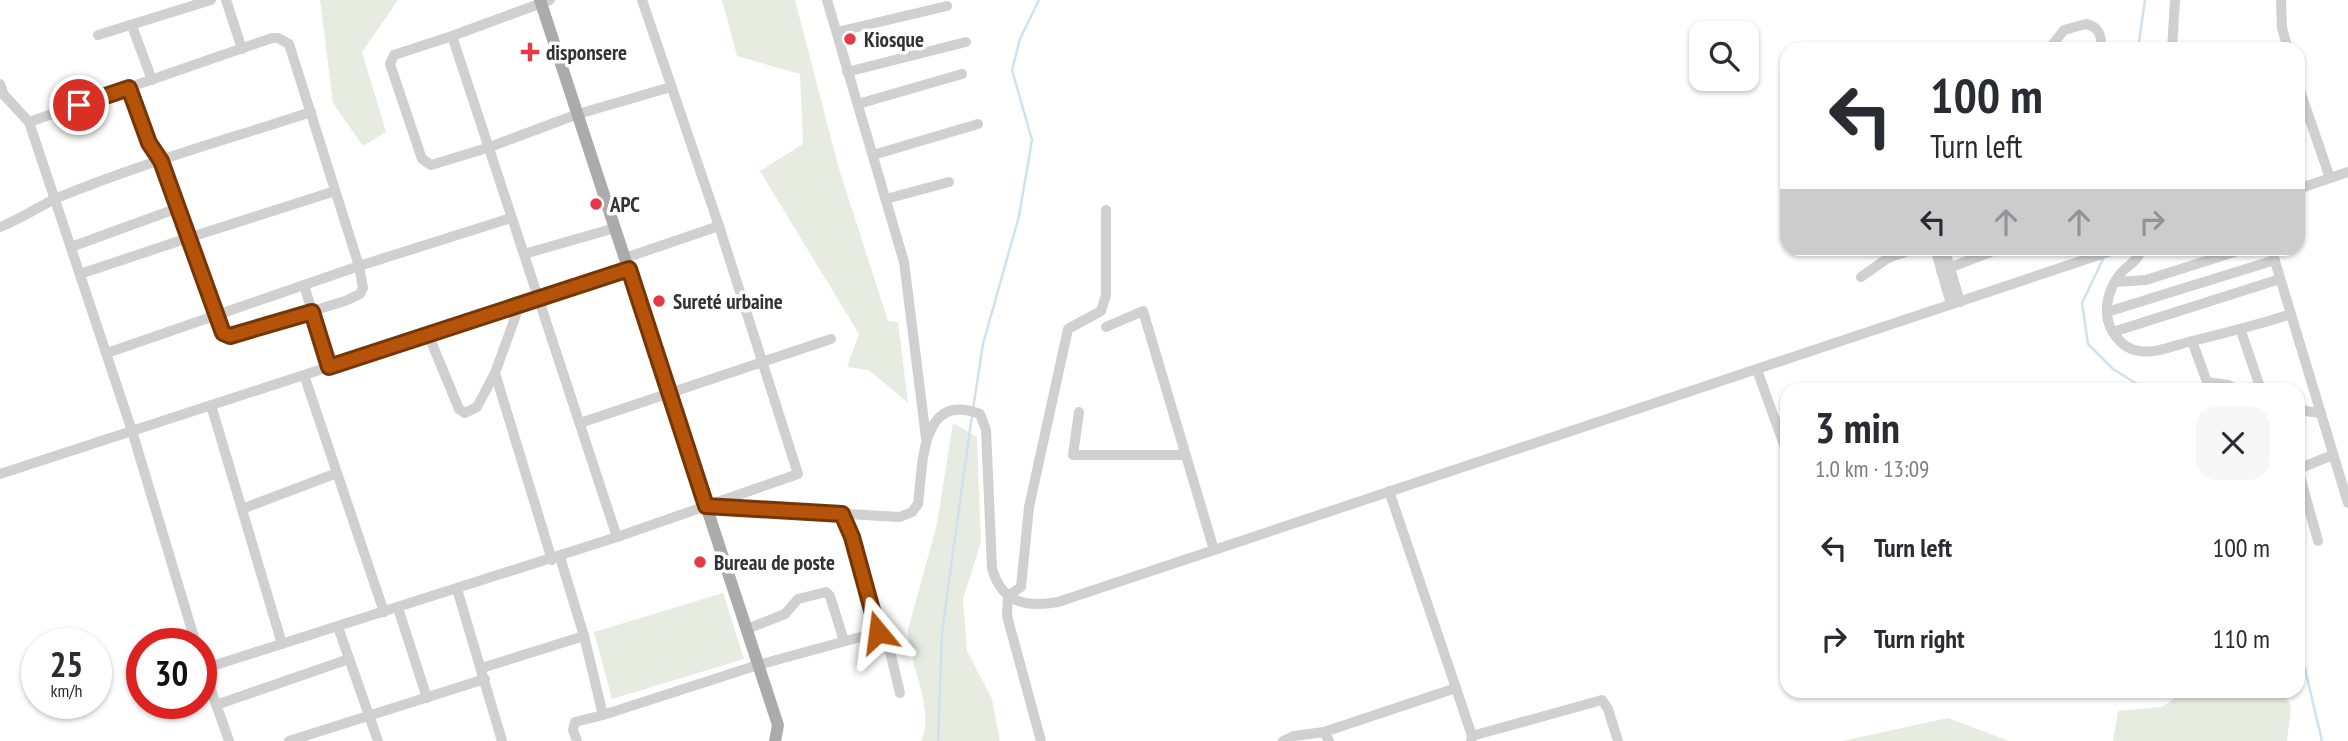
<!DOCTYPE html>
<meta charset="utf-8">
<style>
body{margin:0;font-family:"PT Sans Narrow",sans-serif;background:#f7f7f7;color:#2b2b33;height:100vh;display:flex;flex-direction:column;font-size:26px;white-space:nowrap}
*{box-sizing:border-box;margin:0}
p{font-size:23px;color:#7c7c81}
.icon{flex:none;width:38px;height:38px;fill:none;stroke:currentColor;stroke-width:2;stroke-linecap:round;stroke-linejoin:round}
.map{position:relative;flex:1;overflow:hidden}
.details{position:absolute;left:1780px;top:383px;width:525px;height:315px;display:flex;flex-direction:column;background:#fff;border-radius:21px;box-shadow:0 2px 5px #0004}
.details>*{flex:none}
.banner{position:absolute;left:1780px;top:42px;width:525px;height:214px;border-radius:21px;box-shadow:0 2px 5px #0004;background:#fff;color:#2b2b33;overflow:hidden}
.fabs{position:absolute;left:1689px;top:21px;display:grid;gap:14px}
.fabs a{display:grid;place-items:center;width:70px;height:70px;border-radius:14px;background:#fff;box-shadow:0 2px 5px #0004;font-size:35px}
.speed{position:absolute;left:21px;top:628px;display:flex;gap:14px;font-size:35px;font-weight:700;text-align:center}
.speed>*{display:grid;place-content:center;width:91px;height:91px;border-radius:50%;background:#fff;box-shadow:0 2px 5px #0004;line-height:1}
.speed small{font-size:18px;font-weight:400}
.speed .limit{border:10px solid #d22;background:#fff;color:#111}
.pin{position:absolute;display:grid;place-items:center;width:60px;height:60px;color:#fff;margin:-30px;border:4px solid #fff;border-radius:50%;box-shadow:0 2px 7px #0007}
.me{position:absolute;width:77px;margin:-38px;rotate:344deg;stroke-linejoin:round;filter:drop-shadow(0 0 5px #0008)}
.turn{display:flex;align-items:center;gap:24px;height:147px;padding:0 35px;font-size:32px}
.turn .icon{width:91px;height:91px;stroke-width:2.5}
.turn b{display:block;font-size:49px;line-height:60px}
.lanes{display:flex;align-items:center;height:66px;padding:0 35px;background:#0003;justify-content:center;gap:35px;direction:ltr}
.lanes .off{opacity:.35}
.round{display:grid;place-items:center;flex:none;width:74px;height:74px;border-radius:21px;background:#f7f7f7}
.head{display:flex;align-items:center;justify-content:space-between;height:119px;padding:0 35px}
h1{font-size:42px;font-weight:600;line-height:52px}
ul{padding:0;list-style:none}
li{display:flex;align-items:center;gap:21px;height:91px;padding:0 35px}
li div{flex:1}
li b{display:block;font-size:26px}
li em{font-style:normal}
.map>svg:first-child{display:block}
.green{fill:#e6ecdf}
.lines{fill:none;stroke-linecap:round;stroke-linejoin:round}
.stream{stroke:#cfe2ee;stroke-width:2.5}
.minor{stroke:#d0d0d0;stroke-width:10}
.major{stroke:#ababab;stroke-width:12}
.route-casing{stroke:#753606;stroke-width:18}
.route{stroke:#b45309;stroke-width:12}
.poi-dot{fill:#e63946;stroke:#fff;stroke-width:2.5}
.labels{text-anchor:middle;dominant-baseline:central;stroke-width:7;stroke-linejoin:round;paint-order:stroke}
.poi-label{font-size:21px;font-weight:bold;fill:#333;stroke:#fff;text-anchor:start}
</style>
<div class="map">
<svg width="2348" height="741" viewBox="0 0 2348 741">
<rect width="100%" height="100%" fill="#fff"/>
<g class="green">
<polygon points="320,0 398,0 362,52 386,132 363,146 333,103"/>
<polygon points="722,0 795,0 839,169 888,321 898,322 908,403 869,370 847,367 859,334 760,171 803,144 800,74 737,56"/>
<path d="M953 423 977 437 981 542 963 599 967 651 992 699 1000 741H921C936 710 908 663 908 630L937 524Z"/>
<polygon points="723,593 744,659 612,699 594,632"/>
<polygon points="2186,691 2283,691 2291,707 2287,741 2113,741 2118,711 2162,707"/>
<polygon points="1948,718 2009,741 1842,741"/>
</g>
<g class="lines">
<g class="stream">
<polyline points="2138,49 2145,0"/>
<polyline points="2104,257 2082,303 2088,344 2113,369 2137,384 2141,390"/>
<polyline points="973,409 983,344 1019,216 1032,140 1012,70 1020,39 1039,0"/>
<polyline points="2298,659 2305,669 2322,741"/>
<polyline points="938,741 942,632 972,415"/>
</g>
<g class="minor">
<polyline points="226,0 242,49"/>
<polyline points="550,0 452,36 617,537 798,474 719,226 642,0"/>
<polyline points="827,0 904,262 926,438"/>
<polyline points="2281,0 2282,28 2288,49"/>
<polyline points="132,26 152,80"/>
<polyline points="837,32 947,6"/>
<polyline points="98,35 211,0"/>
<polyline points="452,36 394,55 390,64 422,159 431,165 487,148 578,114 671,87"/>
<path d="M2049 49 2064 30 2086 24C2100 27 2102 37 2101 49"/>
<polyline points="2172,49 2175,0"/>
<polyline points="847,72 966,42"/>
<polyline points="0,84 4,95 29,122 132,431 196,644"/>
<polyline points="2298,85 2330,178"/>
<polyline points="129,88 149,143 161,161 188,238 335,191"/>
<polyline points="858,104 962,74"/>
<polyline points="29,122 272,38 278,38 289,44 359,266 363,288 360,294 345,301 230,336 220,330 188,238 80,274"/>
<polyline points="873,155 978,124"/>
<polyline points="2298,189 2348,172"/>
<polyline points="886,199 949,182"/>
<path d="M0 227C21 219 38 207 57 198 139 164 226 140 311 112"/>
<polyline points="71,247 178,208"/>
<polyline points="1935,248 1951,304"/>
<polyline points="1944,248 1960,302"/>
<path d="M2141 248C2139 259 2133 262 2125 269 2114 278 2106 298 2107 312 2107 330 2122 349 2139 351 2156 354 2175 345 2192 341 2225 333 2258 325 2291 314"/>
<polyline points="2271,248 2348,503"/>
<polyline points="524,254 615,228"/>
<polyline points="625,258 719,226"/>
<polyline points="1941,271 2001,248"/>
<polyline points="1861,277 1888,258 1917,248"/>
<polyline points="2116,282 2146,280 2247,248"/>
<polyline points="304,285 329,367"/>
<polyline points="2107,312 2275,260"/>
<polyline points="1106,327 1143,311 1214,550"/>
<polyline points="2241,331 2261,390"/>
<polyline points="2113,332 2280,279"/>
<polyline points="428,334 459,409 465,413 477,407 495,373 520,304"/>
<polyline points="2192,341 2207,382 2228,385 2238,390"/>
<polyline points="107,353 359,266 511,218"/>
<polyline points="1757,370 1787,453"/>
<polyline points="495,373 552,560"/>
<polyline points="304,375 384,612"/>
<polyline points="211,405 282,644"/>
<polyline points="2298,410 2321,413"/>
<polyline points="1079,412 1073,455 1185,455"/>
<polyline points="580,423 831,339"/>
<polyline points="0,474 629,269"/>
<path d="M707 506 900 517 912 512 918 504C923 465 920 391 980 414L986 430 992 568C1001 602 1025 608 1058 602L2120 248"/>
<polyline points="242,509 337,473"/>
<polyline points="2318,541 2298,469 2333,455"/>
<polyline points="560,557 584,636 603,715 575,722 573,730 577,741"/>
<polyline points="457,589 502,741"/>
<polyline points="398,608 427,698"/>
<polyline points="338,627 378,741"/>
<polyline points="747,629 785,614 798,599 826,592 830,596 844,641"/>
<polyline points="879,632 887,639 900,693"/>
<polyline points="201,661 229,741"/>
<polyline points="482,668 584,636"/>
<polyline points="203,669 617,537"/>
<polyline points="1456,688 1472,736 1471,740"/>
<polyline points="216,705 349,659"/>
<polyline points="603,715 758,665 879,632 852,537 842,514"/>
<polyline points="1472,736 1602,700 1608,709 1618,741"/>
<polyline points="289,741 485,679"/>
<polyline points="1041,741 1007,616 1008,596 1021,587 1029,507 1068,329 1101,311 1106,295 1106,210"/>
<polyline points="1283,741 1294,736 1324,732"/>
<polyline points="1329,741 1324,732 1456,688 1389,491"/>
</g>
<polyline class="major" points="540,0 778,725 775,741"/>
</g>
<g class="lines">
<defs>
<polyline id="route" points="79,105 129,88 149,143 161,161 223,333 230,336 312,312 329,367 629,269 706,506 842,514 852,537 878,632"/>
</defs>
<use href="#route" class="route-casing"/>
<use href="#route" class="route"/>
</g>
<g class="poi-dot">
<circle cx="850" cy="39" r="7"/>
<path d="M526.5 41.5h7v7h7v7h-7v7h-7v-7h-7v-7h7z"/>
<circle cx="596" cy="204" r="7"/>
<circle cx="659" cy="301" r="7"/>
<circle cx="700" cy="562" r="7"/>
</g>
<g class="labels">
<g class="poi-label">
<text x="864" y="39">Kiosque</text>
<text x="546" y="52">disponsere</text>
<text x="610" y="204">APC</text>
<text x="673" y="301">Sureté urbaine</text>
<text x="714" y="562">Bureau de poste</text>
</g>
</g>
</svg>
<div class="fabs">
<a><svg class="icon" aria-label="search" viewBox="0 0 24 24"><circle cx="10" cy="10" r="6"/><path d="M15 15l6 6"/></svg></a>
</div>
<div class="speed"><div>25<small>km/h</small></div><div class="limit">30</div></div>
<div class="pin" style="left:79px;top:105px;background:#d93025"><svg class="icon" aria-label="arrive" viewBox="0 0 24 24"><path d="M6 21V4h12l-3 4 3 4H6"/></svg></div>
<svg class="me" style="left:878px;top:632px" viewBox="-20 -20 40 40"><path d="M0-17L14 15 0 8-14 15z" fill="#b45309" stroke="#fff" stroke-width="4"/></svg>
<div class="banner">
<div class="turn"><svg class="icon" aria-label="left" viewBox="0 0 24 24"><path d="M17 20v-9H6M10 6l-5 5 5 5"/></svg><div><b>100 m</b>Turn left</div></div>
<div class="lanes"><svg class="icon" aria-label="left" viewBox="0 0 24 24"><path d="M17 20v-9H6M10 6l-5 5 5 5"/></svg><svg class="icon off" aria-label="ahead" viewBox="0 0 24 24"><path d="M12 20V5M6 11l6-6 6 6"/></svg><svg class="icon off" aria-label="ahead" viewBox="0 0 24 24"><path d="M12 20V5M6 11l6-6 6 6"/></svg><svg class="icon off" aria-label="right" viewBox="0 0 24 24"><path d="M7 20v-9h11M14 6l5 5-5 5"/></svg></div>
</div>
<section class="details">
<div class="head"><div><h1>3 min</h1><p>1.0 km · 13:09</p></div><a class="round"><svg class="icon" aria-label="close" viewBox="0 0 24 24"><path d="M6 6l12 12M18 6L6 18"/></svg></a></div>
<ul>
<li><svg class="icon" aria-label="left" viewBox="0 0 24 24"><path d="M17 20v-9H6M10 6l-5 5 5 5"/></svg><div><b>Turn left</b></div><em>100 m</em></li>
<li><svg class="icon" aria-label="right" viewBox="0 0 24 24"><path d="M7 20v-9h11M14 6l5 5-5 5"/></svg><div><b>Turn right</b></div><em>110 m</em></li>
</ul>
</section>
</div>
